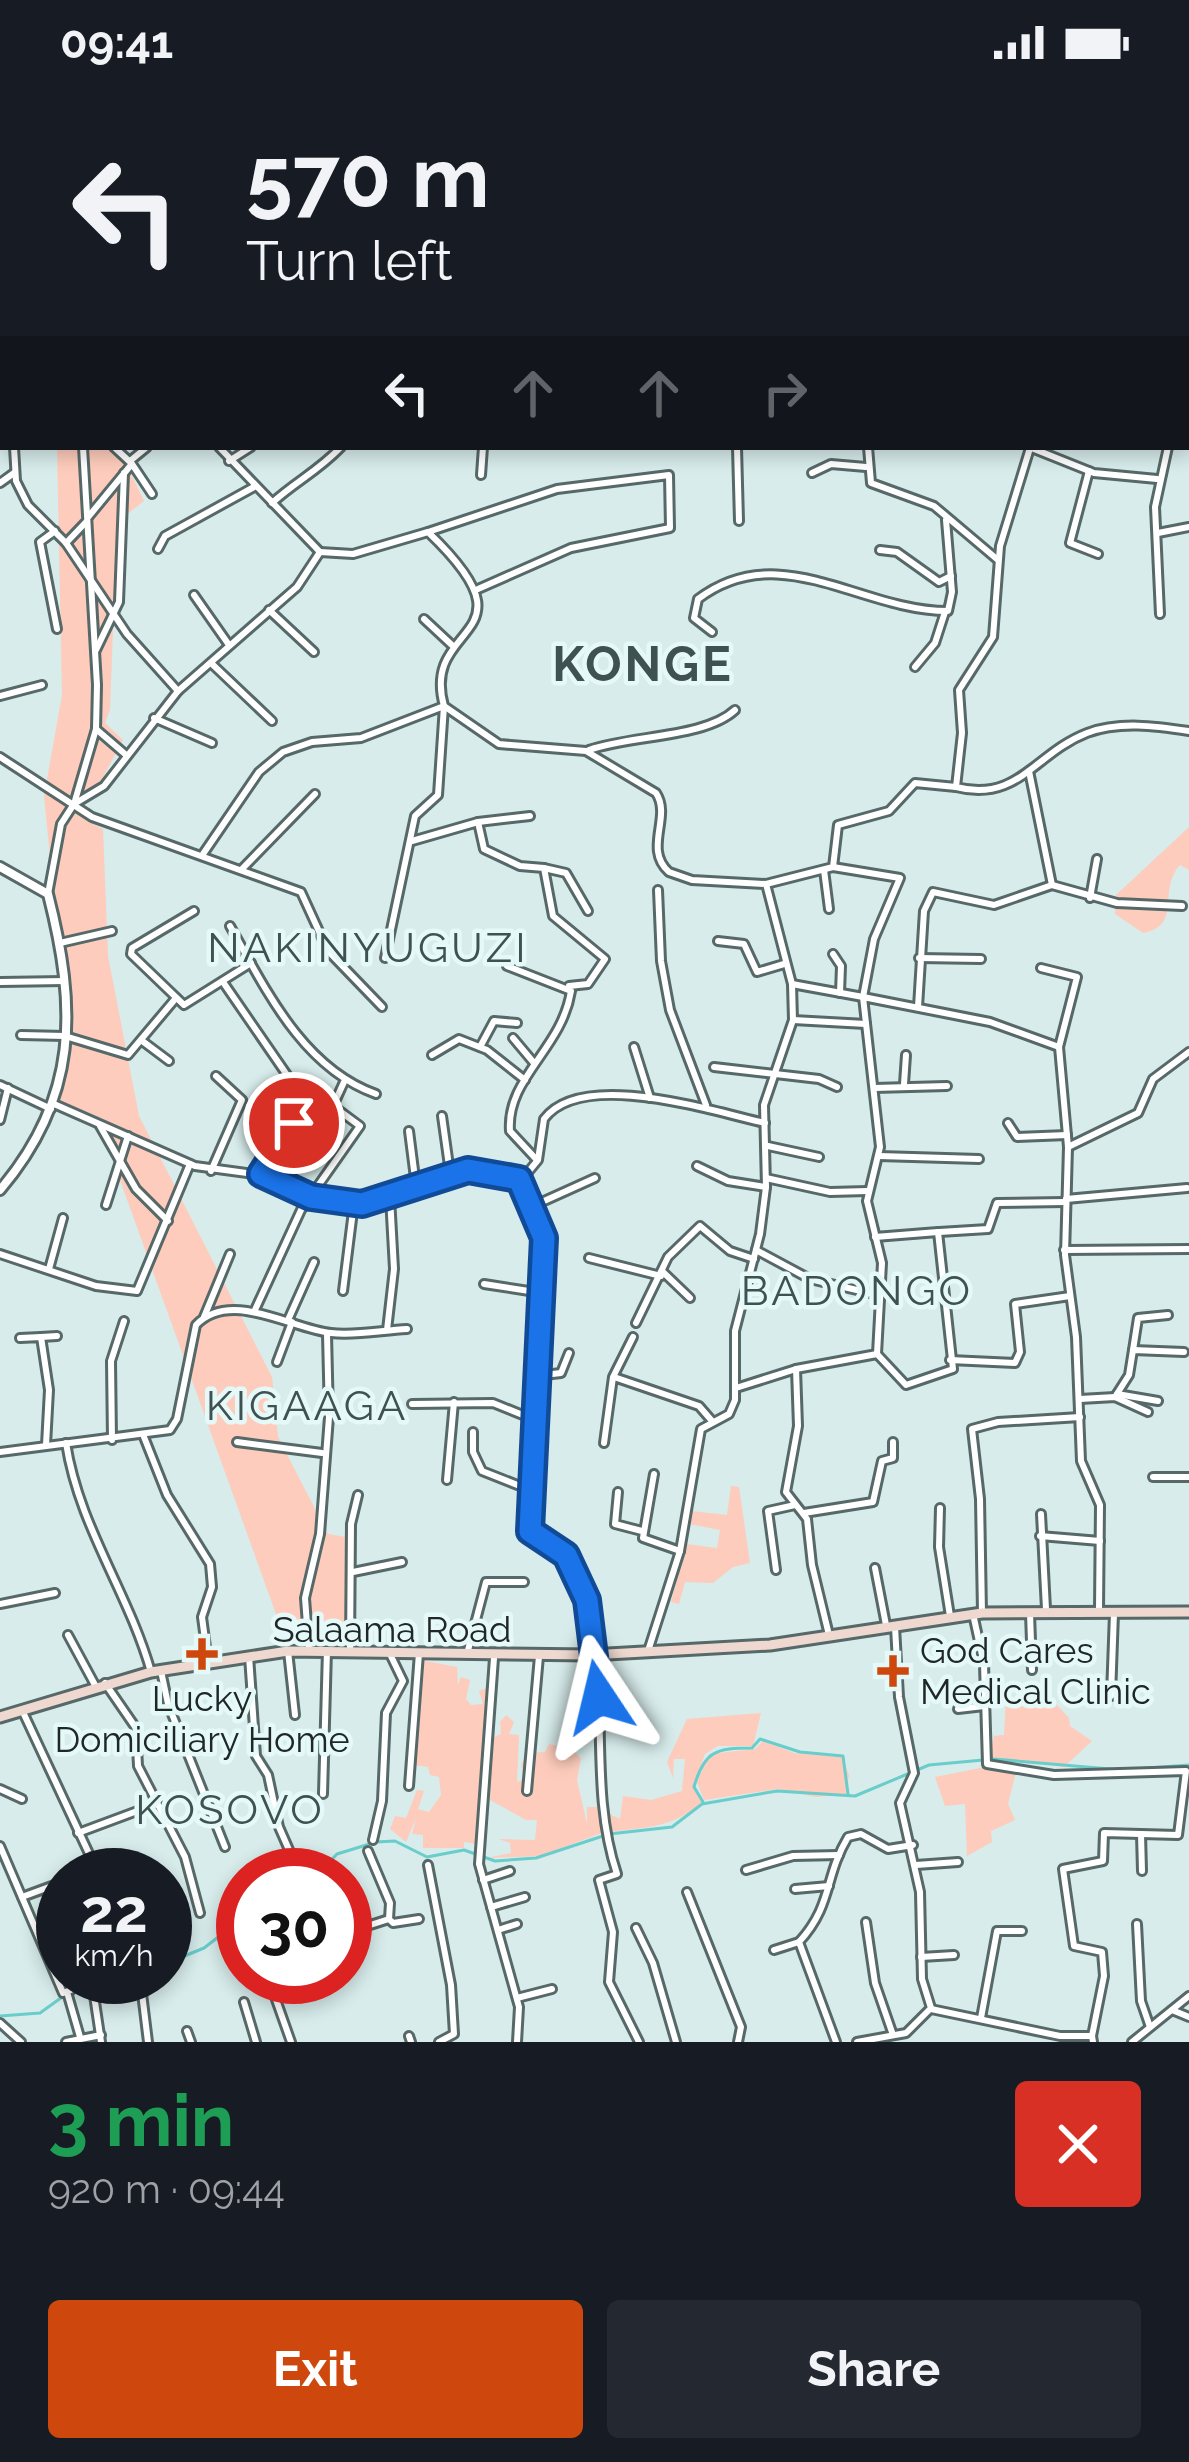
<!DOCTYPE html>
<meta charset="utf-8">
<style>
body{margin:0;font-family:Raleway,sans-serif;background:#242831;color:#f1f3f6;height:100vh;display:flex;flex-direction:column;font-size:45px;white-space:nowrap}
*{box-sizing:border-box;margin:0}
p{font-size:39px;color:#9ea1a6}
.icon{flex:none;width:66px;height:66px;fill:none;stroke:currentColor;stroke-width:2;stroke-linecap:round;stroke-linejoin:round}
.map{position:relative;height:1958px;overflow:hidden}
.details{display:flex;flex-direction:column;background:#171b24;flex:1}
.details>*{flex:none}
.hud{position:absolute;left:0px;top:0px;width:1191px;height:366px;box-shadow:0 6px 18px #0003;background:#171b24;color:#f1f3f6;overflow:hidden}
.speed{position:absolute;left:36px;top:1764px;display:flex;gap:24px;font-size:60px;font-weight:700;text-align:center}
.speed>*{display:grid;place-content:center;width:156px;height:156px;border-radius:50%;background:#171b24;box-shadow:0 6px 18px #0003;line-height:1}
.speed small{font-size:30px;font-weight:400}
.speed .limit{border:18px solid #d22;background:#fff;color:#111}
.pin{position:absolute;display:grid;place-items:center;width:102px;height:102px;color:#fff;margin:-51px;border:6px solid #fff;border-radius:50%;box-shadow:0 3px 12px #0007}
.me{position:absolute;width:132px;margin:-66px;rotate:350deg;stroke-linejoin:round;filter:drop-shadow(0 0 9px #0008)}
.turn{display:flex;align-items:center;gap:42px;height:252px;padding:0 48px;font-size:54px}
.turn .icon{width:156px;height:156px;stroke-width:2.5}
.turn b{display:block;font-size:84px;line-height:102px}
.lanes{display:flex;align-items:center;height:114px;padding:0 48px;background:#0003;justify-content:center;gap:60px;direction:ltr}
.lanes .off{opacity:.35}
.round{display:grid;place-items:center;flex:none;width:126px;height:126px;border-radius:12px;background:#242831}
.headline{display:flex;align-items:center;justify-content:space-between;height:204px;padding:0 48px}
h1{font-size:72px;font-weight:700;line-height:90px;color:#1e9e55}
.primary-button{display:flex;gap:24px;margin-top:auto;padding:24px 48px}
.primary-button a{flex:1;height:138px;border-radius:12px;background:#ce480e;color:#fff;font-size:48px;font-weight:700;line-height:138px;text-align:center}
.primary-button a+a{background:#242831;color:#f1f3f6}
.status{display:flex;justify-content:space-between;align-items:center;height:84px;padding:0 60px;background:#171b24;direction:ltr}
.status svg{height:33px;fill:currentColor}
.map>svg:first-child{display:block}
.green{fill:#feccbc}
.lines{fill:none;stroke-linecap:round;stroke-linejoin:round}
.stream{stroke:#69cdcb;stroke-width:3}
.minor-casing{stroke:#566867;stroke-width:12}
.tertiary-casing{stroke:#566867;stroke-width:14}
.secondary-casing{stroke:#566867;stroke-width:15}
.minor{stroke:#fff;stroke-width:6}
.tertiary{stroke:#fff;stroke-width:8}
.secondary{stroke:#eed8d0;stroke-width:9}
.route-casing{stroke:#114b97;stroke-width:30}
.route{stroke:#1a73e8;stroke-width:21}
.poi-dot{fill:#ce480e;stroke:#e4f9f8;stroke-width:4.5}
.labels{text-anchor:middle;dominant-baseline:central;stroke-width:9;stroke-linejoin:round;paint-order:stroke}
.street-label{font-size:36px;fill:#202727;stroke:#e4f9f8}
.poi-label{font-size:36px;fill:#202727;stroke:#e4f9f8;text-anchor:start}
.quarter-label{font-size:42px;letter-spacing:3px;fill:#3f5150;stroke:#e4f9f8}
.district-label{font-size:48px;font-weight:bold;letter-spacing:3px;fill:#3f5150;stroke:#e4f9f8}
</style>
<div class="status"><b>09:41</b><svg viewBox="0 0 49 12"><path d="M0 12V9h3v3zM5 12V6h3v6zM10 12V3h3v9zM15 12V0h3v12zM26 1h20v11H26zM47 4h2v5h-2z"/></svg></div>
<div class="map">
<svg width="1189" height="1958" viewBox="0 0 1189 1958">
<rect width="100%" height="100%" fill="#d7eceb"/>
<g class="green">
<polygon points="57,363 125,363 122,371 144,417 117,438 110,626 105,639 123,656 102,695 79,716 84,735 103,745 108,872 139,1032 272,1293 278,1353 328,1450 346,1453 345,1557 286,1558 97,1032 60,1018 70,972 44,712 62,611"/>
<path d="M1189 743V786L1180 781C1157 806 1183 842 1143 849L1115 830 1116 811Z"/>
<polygon points="731,1402 739,1403 750,1479 733,1483 713,1499 685,1498 679,1520 671,1518 686,1460 717,1464 720,1446 689,1440 691,1427 727,1431"/>
<polygon points="420,1576 457,1583 458,1601 461,1593 470,1596 466,1615 471,1621 483,1620 479,1607 487,1604 477,1760 464,1758 464,1764 423,1764 423,1751 412,1750 416,1734 406,1758 390,1745 395,1732 406,1734 417,1706 424,1707 418,1725 429,1728 441,1711 439,1693 430,1691 428,1683 414,1681"/>
<polygon points="1046,1609 1069,1634 1070,1642 1092,1657 1064,1683 990,1673 994,1652 1004,1651 1006,1614"/>
<path d="M761 1629 753 1662H718L705 1670 693 1703 702 1718C672 1745 645 1743 606 1748L605 1728 620 1735 623 1712 651 1716 682 1707 685 1675H674L673 1694 667 1678 687 1635Z"/>
<polygon points="506,1631 514,1638 509,1650 519,1651 517,1698 525,1695 521,1681 527,1669 545,1668 549,1660 571,1665 581,1674 577,1696 587,1740 587,1723 598,1723 602,1749 540,1772 487,1774 511,1769 510,1759 499,1755 535,1756 537,1736 526,1736 490,1716 492,1654 501,1650 500,1638"/>
<polygon points="763,1657 794,1669 842,1673 849,1691 846,1710 816,1713 777,1705 704,1716 697,1698 709,1670 755,1665"/>
<polygon points="985,1683 1016,1688 1008,1720 1015,1736 991,1747 992,1758 967,1772 965,1720 945,1722 935,1693"/>
</g>
<g class="lines">
<g class="stream">
<path d="M703 1718 694 1703C704 1667 716 1664 752 1664L760 1655 800 1668 843 1672 848 1710"/>
<polyline points="317,1791 337,1770 376,1758 395,1757 427,1773 464,1766 495,1777 536,1774 609,1750 672,1743 702,1720 777,1707 855,1712 929,1681 994,1675 1122,1686 1189,1681"/>
<polyline points="165,1880 204,1864 243,1834"/>
<polyline points="0,1932 40,1929 90,1893"/>
</g>
<defs>
<g id="minor">
<polyline points="103,0 104,3"/>
<polyline points="245,0 246,3"/>
<polyline points="363,0 364,3"/>
<polyline points="449,0 450,3"/>
<polyline points="531,0 532,3"/>
<polyline points="682,0 682,3"/>
<polyline points="771,0 771,3"/>
<polyline points="863,0 864,3"/>
<polyline points="1054,0 1054,3"/>
<polyline points="1030,3 1031,0"/>
<polyline points="1188,100 1189,99"/>
<polyline points="1188,155 1189,155"/>
<polyline points="0,330 3,329"/>
<polyline points="1188,358 1189,358"/>
<polyline points="14,363 16,397 28,421 66,459 127,550 178,607"/>
<polyline points="114,363 129,377"/>
<polyline points="147,363 130,377 152,410"/>
<polyline points="219,363 320,468"/>
<polyline points="737,363 739,437"/>
<polyline points="868,363 871,399 934,422 998,476"/>
<polyline points="1029,363 1094,389 1157,395"/>
<path d="M1030 364 1000 462 993 553 959 606 962 649 956 703C1018 719 1035 669 1087 649 1119 637 1156 642 1189 647"/>
<polyline points="229,377 251,363"/>
<polyline points="1089,387 1070,459 1098,470"/>
<polyline points="812,389 831,380 866,383"/>
<polyline points="481,391 483,363"/>
<polyline points="0,399 14,389"/>
<path d="M272 419C296 397 317 388 341 363"/>
<polyline points="89,432 131,381"/>
<polyline points="55,447 40,458 57,545"/>
<polyline points="428,448 557,405 669,391 670,444 571,464 478,505"/>
<polyline points="1158,449 1189,443"/>
<polyline points="66,459 87,437"/>
<polyline points="158,465 165,452 254,403"/>
<polyline points="880,466 897,468 939,498 951,492"/>
<path d="M320 468 353 470 428 448C542 557 420 536 444 622L499 660 586 667 656 709C672 733 643 765 669 788L692 796 766 800 792 900 793 936 764 1021 766 1103 760 1150 735 1247V1316L729 1330 701 1345 680 1467 648 1567"/>
<polyline points="194,511 229,561"/>
<polyline points="269,526 314,568"/>
<polyline points="1160,530 1155,423 1168,363"/>
<polyline points="424,535 454,563"/>
<path d="M712 548 694 534 698 515C780 453 860 527 948 527L952 508 946 436"/>
<polyline points="96,566 119,518 124,389"/>
<polyline points="211,579 272,637"/>
<polyline points="915,583 935,559 945,528"/>
<polyline points="0,612 42,601"/>
<polyline points="154,634 212,659"/>
<polyline points="96,645 125,670"/>
<path d="M589 666C631 651 705 654 735 626"/>
<polyline points="0,673 92,733 301,808 328,867 382,923"/>
<polyline points="1029,687 1052,801"/>
<polyline points="74,720 96,645 97,601 83,363"/>
<polyline points="478,738 530,732"/>
<polyline points="412,757 478,738 484,765 520,782 544,784 553,832 605,875 588,900 569,902"/>
<polyline points="203,770 259,688 283,668 312,658 361,654 444,622 438,711 415,732 385,874"/>
<polyline points="544,784 566,789 588,827"/>
<polyline points="242,785 315,710"/>
<polyline points="824,786 829,825"/>
<polyline points="766,800 833,783 838,741 889,727 915,699 956,703"/>
<polyline points="658,806 661,877 670,926 706,1021"/>
<polyline points="48,810 61,740 74,720 104,702 178,607 297,503 320,468"/>
<polyline points="1090,814 1097,775"/>
<polyline points="194,827 132,864 131,870 184,921 251,879"/>
<path d="M230 842C266 906 303 984 376 1010"/>
<polyline points="718,857 744,860 757,888 784,880"/>
<polyline points="60,859 112,847"/>
<polyline points="833,870 841,882 840,909"/>
<polyline points="919,874 981,875"/>
<path d="M507 882 571 907C562 965 506 994 510 1047L536 1075"/>
<polyline points="0,898 65,897"/>
<polyline points="223,898 287,991"/>
<polyline points="792,900 863,913 874,855 900,794 833,783"/>
<polyline points="918,923 924,827 933,808 994,821 1052,801 1117,819 1182,822"/>
<polyline points="793,936 866,940"/>
<polyline points="21,951 65,952 128,971 176,914"/>
<polyline points="513,954 534,979"/>
<polyline points="141,956 169,977"/>
<polyline points="480,963 494,937 517,939"/>
<polyline points="634,963 650,1014"/>
<polyline points="1059,963 1068,1063 1065,1171 1076,1253 1081,1377 1100,1421 1099,1526"/>
<polyline points="432,971 459,955 487,966 525,996"/>
<polyline points="714,983 819,995 837,1003"/>
<polyline points="904,1000 906,971"/>
<polyline points="0,1001 51,1025"/>
<polyline points="874,1004 947,1002"/>
<path d="M54 1020 195 1082 261 1091 311 1113 366 1120 450 1089 480 1086 524 1093 538 1076 544 1035C582 984 715 1028 765 1039"/>
<polyline points="442,1032 450,1089"/>
<polyline points="0,1036 8,1004"/>
<polyline points="1008,1039 1017,1053 1067,1051"/>
<polyline points="100,1042 136,1105 168,1137"/>
<polyline points="409,1047 416,1102"/>
<polyline points="768,1062 819,1073"/>
<polyline points="1068,1063 1138,1029 1153,995 1189,968"/>
<polyline points="879,1072 979,1075"/>
<polyline points="697,1082 728,1097 766,1103"/>
<polyline points="211,1087 242,1016 216,992"/>
<polyline points="261,1091 294,1039"/>
<polyline points="766,1094 830,1108 868,1107"/>
<polyline points="519,1095 545,1154 530,1447 570,1477 590,1524 590,1571"/>
<polyline points="1066,1115 1187,1104"/>
<polyline points="106,1121 128,1052"/>
<polyline points="533,1122 595,1094"/>
<polyline points="939,1148 988,1145 997,1119 1065,1118"/>
<polyline points="875,1153 938,1148 953,1285 906,1301 877,1270"/>
<polyline points="756,1166 810,1195 878,1211"/>
<polyline points="1064,1166 1189,1165"/>
<polyline points="0,1170 96,1202 137,1207 190,1080"/>
<polyline points="589,1174 661,1192"/>
<polyline points="49,1185 63,1134"/>
<polyline points="663,1188 690,1214"/>
<polyline points="484,1200 542,1209"/>
<polyline points="343,1207 354,1119"/>
<polyline points="254,1228 301,1126 360,1042 333,1022 344,998"/>
<polyline points="204,1233 230,1170"/>
<polyline points="288,1236 314,1178"/>
<polyline points="636,1239 668,1173 700,1142 730,1167 754,1175"/>
<polyline points="387,1246 394,1185 390,1113"/>
<polyline points="41,1253 57,1252"/>
<polyline points="20,1254 41,1253 49,1306 46,1361"/>
<polyline points="1133,1266 1138,1234 1168,1231"/>
<polyline points="950,1276 1015,1279 1020,1268 1015,1220 1070,1212"/>
<polyline points="277,1278 292,1238"/>
<polyline points="796,1285 798,1342 786,1408 807,1435 812,1481 829,1551"/>
<polyline points="535,1292 561,1289 569,1269"/>
<polyline points="614,1293 699,1322 712,1337"/>
<polyline points="736,1304 796,1285 877,1270 882,1179 867,1117 880,1063 863,913 990,938 1059,963 1077,893 1041,884"/>
<polyline points="1117,1310 1158,1317"/>
<polyline points="1115,1313 1129,1291 1133,1266 1184,1268"/>
<polyline points="1080,1315 1115,1313 1148,1328"/>
<polyline points="412,1320 493,1319 535,1336"/>
<polyline points="473,1348 473,1368 482,1387 530,1406"/>
<polyline points="144,1353 167,1411 210,1480 212,1503 202,1533 208,1578"/>
<polyline points="112,1356 111,1277 124,1237"/>
<polyline points="237,1358 322,1369"/>
<path d="M66 1359C79 1443 128 1507 151 1588"/>
<polyline points="604,1359 613,1293 633,1253"/>
<path d="M0 1368 170 1346 177 1335 196 1241C231 1205 292 1245 331 1249 356 1252 383 1246 407 1245"/>
<polyline points="654,1390 643,1454 680,1467"/>
<polyline points="1153,1393 1189,1393"/>
<polyline points="447,1396 454,1318"/>
<polyline points="618,1408 615,1440 642,1447"/>
<polyline points="940,1424 939,1463 950,1532"/>
<polyline points="804,1429 873,1418 882,1377 893,1374 893,1358"/>
<polyline points="1041,1430 1046,1525"/>
<polyline points="1040,1452 1100,1457"/>
<polyline points="875,1484 886,1541"/>
<polyline points="776,1486 768,1427 795,1421"/>
<polyline points="353,1488 402,1478"/>
<polyline points="0,1520 55,1509"/>
<polyline points="982,1529 980,1415 972,1345 998,1338 1080,1333"/>
<polyline points="1030,1529 1032,1586"/>
<polyline points="973,1530 984,1580 987,1680 1054,1691 1186,1687 1178,1751 1104,1749 1103,1777 1063,1785 1074,1862 1102,1868 1104,1892 1092,1952"/>
<polyline points="68,1551 95,1601"/>
<polyline points="288,1567 295,1631"/>
<polyline points="309,1567 305,1514 320,1450 329,1333 327,1250"/>
<polyline points="350,1567 351,1440 358,1411"/>
<polyline points="467,1570 486,1498 524,1498"/>
<path d="M596 1571C604 1644 593 1718 617 1790L599 1796 613 1848 609 1898 639 1958"/>
<polyline points="249,1572 256,1672 268,1691 279,1743 300,1791"/>
<polyline points="494,1574 479,1780 519,1923 517,1958"/>
<polyline points="161,1587 168,1620 225,1763"/>
<polyline points="105,1599 136,1644 138,1682 185,1773 200,1829"/>
<polyline points="1111,1612 1114,1529"/>
<polyline points="958,1625 984,1622"/>
<polyline points="22,1626 99,1791"/>
<polyline points="409,1702 419,1569"/>
<polyline points="0,1705 22,1715"/>
<polyline points="527,1707 539,1572"/>
<polyline points="323,1710 327,1566"/>
<polyline points="78,1749 156,1720"/>
<polyline points="1141,1750 1142,1787"/>
<polyline points="373,1756 382,1717 386,1629 403,1597 389,1568"/>
<polyline points="0,1762 63,1909 71,1906"/>
<polyline points="368,1767 390,1819 389,1835"/>
<polyline points="428,1781 451,1901 454,1950 439,1958"/>
<polyline points="916,1781 958,1778"/>
<polyline points="746,1786 793,1772 839,1771"/>
<polyline points="483,1796 510,1787"/>
<polyline points="345,1805 350,1803"/>
<polyline points="795,1805 829,1802"/>
<polyline points="687,1808 741,1943 738,1958"/>
<polyline points="22,1813 60,1799"/>
<polyline points="491,1823 525,1813"/>
<polyline points="866,1838 875,1899 893,1951"/>
<polyline points="1137,1840 1141,1917 1150,1943"/>
<polyline points="636,1844 653,1879 676,1958"/>
<polyline points="498,1846 517,1840"/>
<polyline points="345,1849 389,1835 393,1839 419,1835"/>
<polyline points="774,1866 799,1858"/>
<polyline points="921,1873 954,1871"/>
<polyline points="140,1893 148,1958"/>
<polyline points="268,1893 291,1958"/>
<polyline points="92,1898 101,1958"/>
<polyline points="67,1908 80,1953"/>
<polyline points="517,1914 552,1905"/>
<polyline points="244,1918 256,1958"/>
<polyline points="931,1925 1060,1952 1092,1952 1093,1958"/>
<polyline points="1172,1926 1189,1933"/>
<polyline points="981,1934 997,1847 1022,1847"/>
<polyline points="0,1939 21,1958"/>
<polyline points="187,1947 191,1958"/>
<polyline points="409,1952 411,1958"/>
<polyline points="66,1958 101,1951"/>
<path d="M836 1958 799 1858C833 1821 824 1793 848 1753L861 1750 888 1765 913 1761"/>
<polyline points="857,1958 906,1949 931,1924 922,1895 920,1808 900,1719 914,1689 899,1613 895,1543"/>
<polyline points="1132,1958 1189,1912"/>
</g>
<g id="tertiary">
<polyline points="803,3 822,0"/>
<polyline points="0,121 3,120"/>
<path d="M0 783 48 810C77 924 79 1013 0 1106"/>
</g>
<polyline id="secondary" points="0,1633 151,1588 288,1567 590,1571 770,1561 982,1529 1189,1528"/>
</defs>
<use href="#minor" class="minor-casing"/>
<use href="#tertiary" class="tertiary-casing"/>
<use href="#secondary" class="secondary-casing"/>
<use href="#minor" class="minor"/>
<use href="#tertiary" class="tertiary"/>
<use href="#secondary" class="secondary"/>
</g>
<g class="lines">
<defs>
<polyline id="route" points="294,1039 261,1090 311,1113 362,1120 468,1086 519,1095 544,1154 530,1447 566,1471 587,1516 599,1613"/>
</defs>
<use href="#route" class="route-casing"/>
<use href="#route" class="route"/>
</g>
<g class="poi-dot">
<path d="M196 1552h12v12h12v12h-12v12h-12v-12h-12v-12h12z"/>
<path d="M887 1569h12v12h12v12h-12v12h-12v-12h-12v-12h12z"/>
</g>
<g class="labels">
<g class="street-label">
<text x="392" y="1545">Salaama Road</text>
</g>
<g class="poi-label">
<text x="920" y="1566">God Cares<tspan x="920" dy="41">Medical Clinic</tspan></text>
<text x="202" y="1614" text-anchor="middle">Lucky<tspan x="202" dy="41">Domiciliary Home</tspan></text>
</g>
<g class="quarter-label">
<text x="368" y="863">NAKINYUGUZI</text>
<text x="857" y="1206">BADONGO</text>
<text x="307" y="1321">KIGAAGA</text>
<text x="230" y="1725">KOSOVO</text>
</g>
<g class="district-label">
<text x="643" y="580">KONGE</text>
</g>
</g>
</svg>
<div class="speed"><div>22<small>km/h</small></div><div class="limit">30</div></div>
<div class="pin" style="left:294px;top:1039px;background:#d93025"><svg class="icon" aria-label="arrive" viewBox="0 0 24 24"><path d="M6 21V4h12l-3 4 3 4H6"/></svg></div>
<svg class="me" style="left:599px;top:1613px" viewBox="-20 -20 40 40"><path d="M0-17L14 15 0 8-14 15z" fill="#1a73e8" stroke="#fff" stroke-width="4"/></svg>
<div class="hud">
<div class="turn"><svg class="icon" aria-label="left" viewBox="0 0 24 24"><path d="M17 20v-9H6M10 6l-5 5 5 5"/></svg><div><b>570 m</b>Turn left</div></div>
<div class="lanes"><svg class="icon" aria-label="left" viewBox="0 0 24 24"><path d="M17 20v-9H6M10 6l-5 5 5 5"/></svg><svg class="icon off" aria-label="ahead" viewBox="0 0 24 24"><path d="M12 20V5M6 11l6-6 6 6"/></svg><svg class="icon off" aria-label="ahead" viewBox="0 0 24 24"><path d="M12 20V5M6 11l6-6 6 6"/></svg><svg class="icon off" aria-label="right" viewBox="0 0 24 24"><path d="M7 20v-9h11M14 6l5 5-5 5"/></svg></div>
</div>
</div>
<section class="details">
<div class="headline"><div><h1>3 min</h1><p>920 m · 09:44</p></div><a class="round" style="background:#d93025;color:#fff"><svg class="icon" aria-label="close" viewBox="0 0 24 24"><path d="M6 6l12 12M18 6L6 18"/></svg></a></div>
<div class="primary-button"><a>Exit</a><a>Share</a></div>
</section>
